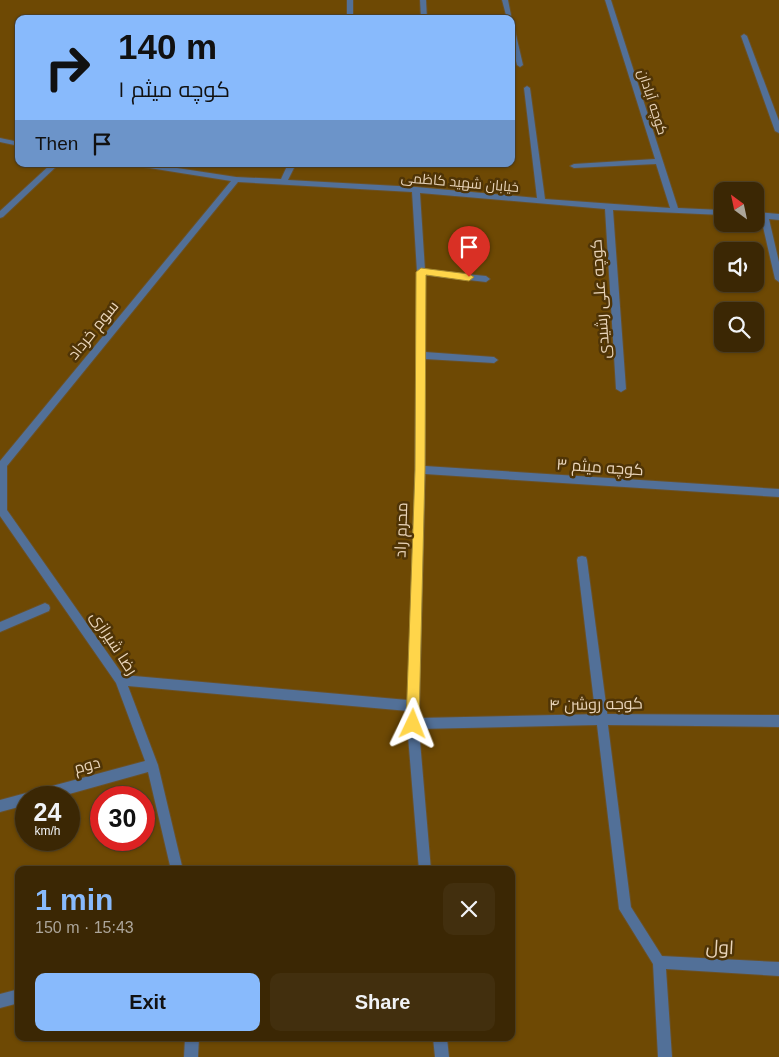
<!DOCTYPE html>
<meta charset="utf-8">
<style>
body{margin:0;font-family:Helvetica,Cairo,sans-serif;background:#422f0e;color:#f1f3f6;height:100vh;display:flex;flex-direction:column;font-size:19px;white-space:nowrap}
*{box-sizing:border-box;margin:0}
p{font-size:16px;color:#aca59a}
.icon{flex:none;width:28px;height:28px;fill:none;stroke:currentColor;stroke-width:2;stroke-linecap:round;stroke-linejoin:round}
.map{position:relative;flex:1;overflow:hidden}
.side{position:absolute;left:15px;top:866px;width:500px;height:175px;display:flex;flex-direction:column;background:#3b2704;border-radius:10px;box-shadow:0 1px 4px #0004,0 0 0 1px #544426}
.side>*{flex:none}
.banner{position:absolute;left:15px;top:15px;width:500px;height:152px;border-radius:10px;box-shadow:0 1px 4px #0004,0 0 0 1px #544426;background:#88bafc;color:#111;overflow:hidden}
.needle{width:32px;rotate:327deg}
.buttons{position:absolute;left:714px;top:182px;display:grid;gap:10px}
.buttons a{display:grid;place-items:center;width:50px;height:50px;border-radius:10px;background:#3b2704;box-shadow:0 1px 4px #0004,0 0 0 1px #544426;font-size:25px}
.speed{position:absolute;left:15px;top:786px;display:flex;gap:10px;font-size:25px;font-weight:700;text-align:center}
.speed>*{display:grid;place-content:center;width:65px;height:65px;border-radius:50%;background:#3b2704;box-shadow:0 1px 4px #0004,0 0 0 1px #544426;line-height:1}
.speed small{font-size:12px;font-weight:400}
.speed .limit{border:8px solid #d22;background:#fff;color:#111}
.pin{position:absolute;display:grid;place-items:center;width:42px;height:42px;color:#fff;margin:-51px -21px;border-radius:50% 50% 50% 0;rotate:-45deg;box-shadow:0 0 5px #0007}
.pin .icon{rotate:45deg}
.me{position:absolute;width:55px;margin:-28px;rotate:2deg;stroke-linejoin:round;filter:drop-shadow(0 0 4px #0008)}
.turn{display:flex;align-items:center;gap:18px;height:105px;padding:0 20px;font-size:22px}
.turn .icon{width:65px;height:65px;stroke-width:2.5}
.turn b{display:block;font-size:35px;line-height:42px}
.then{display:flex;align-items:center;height:48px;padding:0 20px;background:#0003;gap:10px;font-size:19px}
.round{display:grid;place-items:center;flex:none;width:52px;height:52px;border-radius:10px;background:#422f0e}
.overview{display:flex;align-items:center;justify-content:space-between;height:85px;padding:0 20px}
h1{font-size:30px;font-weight:700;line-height:38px;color:#88bafc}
.cta{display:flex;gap:10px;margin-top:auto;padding:10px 20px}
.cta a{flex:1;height:58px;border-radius:10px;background:#88bafc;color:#111;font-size:20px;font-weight:700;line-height:58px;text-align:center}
.cta a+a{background:#422f0e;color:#f1f3f6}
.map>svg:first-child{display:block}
.green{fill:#6e4904;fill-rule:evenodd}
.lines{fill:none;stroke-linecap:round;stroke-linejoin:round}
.service-casing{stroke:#6b5126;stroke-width:2}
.minor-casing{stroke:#6b5126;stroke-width:2}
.service{fill:#527098;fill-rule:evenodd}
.minor{fill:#527098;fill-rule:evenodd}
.route{fill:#ffd54a;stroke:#a68a30}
.labels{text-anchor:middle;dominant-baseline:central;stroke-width:5;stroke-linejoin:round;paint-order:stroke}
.far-street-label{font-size:14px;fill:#e9d4b9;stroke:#4f3406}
.street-label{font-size:16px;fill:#e9d4b9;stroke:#4f3406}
.near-street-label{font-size:19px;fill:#e9d4b9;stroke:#4f3406}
</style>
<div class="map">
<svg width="779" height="1057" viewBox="0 0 779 1057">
<rect width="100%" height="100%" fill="#4f3406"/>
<path class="green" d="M0 0H779V1057H0ZM19 19H511V164H19ZM722 191H755V224H722ZM722 251H755V284H722ZM722 311H755V344H722ZM26 798H69V840H26ZM101 798H144V840H101ZM19 870H511V1038H19Z"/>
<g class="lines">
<defs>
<polygon id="service" points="582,556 586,557 587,560 608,719 606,723 602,724 598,723 596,719 577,560 578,557"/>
<g id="minor">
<rect x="347" y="0" width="6" height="19"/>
<polygon points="420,0 426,0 427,19 421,19"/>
<polygon points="502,0 508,0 512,20 511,19 507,19"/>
<path d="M605 0H611L678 208 722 210V215L613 210 626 389 621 392 616 389 605 209 420 193 425 270 486 276 490 279 486 282 425 275V352L494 357 498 360 494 363 425 359V466L779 489V497L425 474 419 718 602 714 779 715V727L608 725 631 907 662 956 779 962V976L666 969 672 1057H658L653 964 619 909 597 725 419 729 431 870H419L407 724 408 711 128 686 158 765 183 870H171L148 772 55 798H26V805L0 812V800L145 761 116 683 0 516V461L231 181 137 166 133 164H151L236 177 281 179 288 164H296L288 180 416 187 537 198 524 88 527 86 530 88 545 199 670 208 656 164 574 168 570 166 574 164 655 159ZM238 182 412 192 417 272 415 470 408 700 123 675 7 510V466Z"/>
<polygon points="511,24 514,26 523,65 520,67 517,65 511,41"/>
<polygon points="744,34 747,36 779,121 779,133 775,131 741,36"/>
<polygon points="0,138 19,142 19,146 0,142"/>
<polygon points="51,164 59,164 3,217 0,218 0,211"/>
<polygon points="755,212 779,214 779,220 769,219 779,262 779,282 775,279 761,218 755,218"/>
<polygon points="45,603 49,605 50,608 49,611 0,632 0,622"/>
<polygon points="19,989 19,1003 0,1008 0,994"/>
<polygon points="185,1038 199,1038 198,1057 184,1057"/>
<polygon points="433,1038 447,1038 449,1057 435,1057"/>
</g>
</defs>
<use href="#service" class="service-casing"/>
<use href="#minor" class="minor-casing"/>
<use href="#service" class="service"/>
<use href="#minor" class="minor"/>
</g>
<polygon class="route" points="421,268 469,274 474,277 469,281 426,275 425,470 419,724 417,729 413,730 408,729 406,724 415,470 416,272"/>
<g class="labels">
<g class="far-street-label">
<text transform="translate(653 102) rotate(72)">کوچه آبادان</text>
<text transform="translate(460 182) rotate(5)">خیابان شهید کاظمی</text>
</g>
<g class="street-label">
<text transform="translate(600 299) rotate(-94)">کوچه علی رشیدی</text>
<text transform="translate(93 330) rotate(-51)">سوم خرداد</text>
<text transform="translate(600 467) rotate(4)">کوچه میثم ۳</text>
<text transform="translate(401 530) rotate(-88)">محرم راد</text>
<text transform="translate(114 643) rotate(57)">رضا شیرازی</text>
<text transform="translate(596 704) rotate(-1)">کوجه روشن ۴</text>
<text transform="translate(87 765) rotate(-15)">دوم</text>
</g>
<g class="near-street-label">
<text transform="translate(720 947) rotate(3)">اول</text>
</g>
</g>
</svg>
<div class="buttons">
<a><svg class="needle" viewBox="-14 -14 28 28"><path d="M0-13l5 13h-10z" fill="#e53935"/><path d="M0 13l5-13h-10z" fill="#aca59a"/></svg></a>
<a><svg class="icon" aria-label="sound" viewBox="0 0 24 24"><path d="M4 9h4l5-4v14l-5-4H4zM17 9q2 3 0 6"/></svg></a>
<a><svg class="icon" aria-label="search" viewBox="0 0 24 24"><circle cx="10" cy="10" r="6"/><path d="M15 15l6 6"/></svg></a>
</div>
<div class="speed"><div>24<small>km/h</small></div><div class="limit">30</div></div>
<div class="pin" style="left:469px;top:277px;background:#d93025"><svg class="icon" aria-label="arrive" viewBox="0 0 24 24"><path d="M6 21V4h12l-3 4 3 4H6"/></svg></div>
<svg class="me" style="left:413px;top:724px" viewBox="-20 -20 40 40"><path d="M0-17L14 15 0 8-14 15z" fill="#ffd54a" stroke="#fff" stroke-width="4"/></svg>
<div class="banner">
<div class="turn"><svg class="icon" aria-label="right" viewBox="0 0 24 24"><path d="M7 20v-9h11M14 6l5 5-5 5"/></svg><div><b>140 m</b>کوچه میثم ۱</div></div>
<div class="then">Then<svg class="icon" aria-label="arrive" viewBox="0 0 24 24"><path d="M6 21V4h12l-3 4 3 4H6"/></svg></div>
</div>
<section class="side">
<div class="overview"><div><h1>1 min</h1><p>150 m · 15:43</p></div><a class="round"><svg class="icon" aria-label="close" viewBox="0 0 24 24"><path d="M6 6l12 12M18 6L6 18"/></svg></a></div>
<div class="cta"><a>Exit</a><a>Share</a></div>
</section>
</div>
